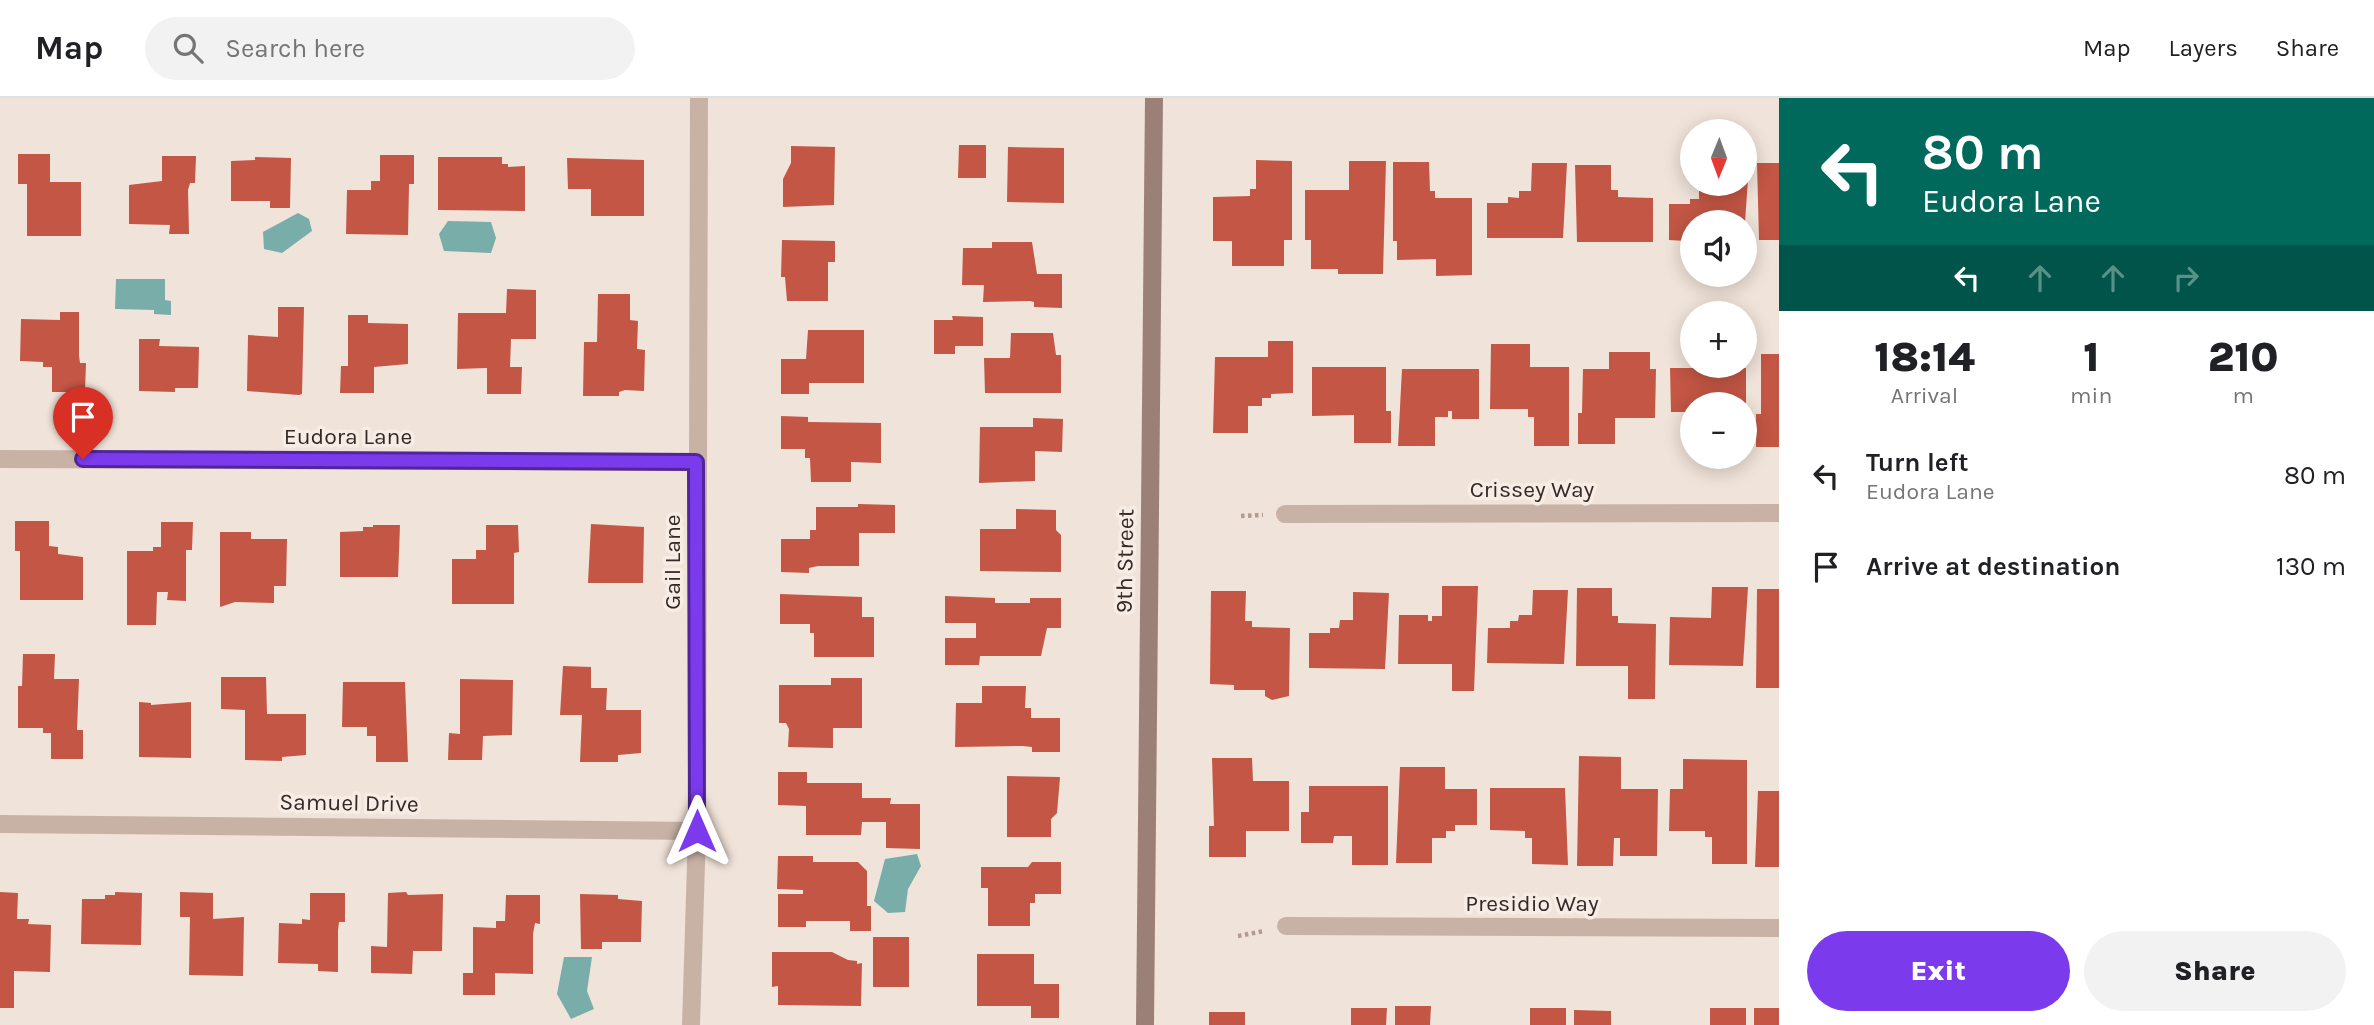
<!DOCTYPE html>
<meta charset="utf-8">
<style>
body{margin:0;font-family:Karla,sans-serif;background:#f2f2f2;color:#202124;height:100vh;display:flex;flex-direction:column;font-size:26px;white-space:nowrap}
*{box-sizing:border-box;margin:0}
p{font-size:23px;color:#757577}
.icon{flex:none;width:38px;height:38px;fill:none;stroke:currentColor;stroke-width:2;stroke-linecap:round;stroke-linejoin:round}
.map{position:relative;flex:1;overflow:hidden}
.panel{display:flex;flex-direction:column;background:#fff;width:595px}
.panel>*{flex:none}
.banner{background:#00695c;color:#fff;overflow:hidden}
.needle{width:46px;rotate:181deg}
.fabs{position:absolute;left:1680px;top:21px;display:grid;gap:14px}
.fabs a{display:grid;place-items:center;width:77px;height:77px;border-radius:50%;background:#fff;box-shadow:0 4px 18px #0003;font-size:35px}
.pin{position:absolute;display:grid;place-items:center;width:60px;height:60px;color:#fff;margin:-72px -30px;border-radius:50% 50% 50% 0;rotate:-45deg;box-shadow:0 0 7px #0007}
.pin .icon{rotate:45deg}
.me{position:absolute;width:77px;margin:-38px;rotate:0deg;stroke-linejoin:round;filter:drop-shadow(0 0 5px #0008)}
.turn{display:flex;align-items:center;gap:24px;height:147px;padding:0 28px;font-size:32px}
.turn .icon{width:91px;height:91px;stroke-width:2.5}
.turn b{display:block;font-size:49px;line-height:60px}
.lanes{display:flex;align-items:center;height:66px;padding:0 28px;background:#0003;justify-content:center;gap:35px;direction:ltr}
.lanes .off{opacity:.35}
.eta{display:flex;justify-content:space-evenly;align-items:center;height:119px;text-align:center}
.eta b{font-size:42px;font-weight:800;line-height:49px}
.button{display:flex;gap:14px;margin-top:auto;padding:14px 28px}
.button a{flex:1;height:80px;border-radius:42px;background:#7c3aed;color:#fff;font-size:28px;font-weight:800;line-height:80px;text-align:center}
.button a+a{background:#f2f2f2;color:#202124}
ul{padding:0;list-style:none}
li{display:flex;align-items:center;gap:21px;height:91px;padding:0 28px}
li div{flex:1}
li b{display:block;font-size:26px}
li em{font-style:normal}
header{display:flex;align-items:center;gap:42px;box-sizing:border-box;height:98px;padding:0 35px;background:#fff;border-bottom:2px solid #e0e0e0}
header strong{font-size:33px}
nav{display:flex;gap:38px;margin-inline-start:auto;font-size:24px}
.search{width:490px;height:63px;background:#f2f2f2;display:flex;align-items:center;gap:18px;box-sizing:border-box;padding:0 24px;border-radius:38px;color:#757577;font-size:26px}
main{display:flex;flex:1;min-height:0}
.map>svg:first-child{display:block}
.water{fill:#78adaa}
.building{fill:#c35644}
.lines{fill:none;stroke-linecap:round;stroke-linejoin:round}
.path{stroke:#b49b8f;stroke-width:4.5;stroke-dasharray:3.5 3.5;stroke-linecap:butt}
.street{stroke:#c8b2a5;stroke-width:18}
.secondary{stroke:#9b8077;stroke-width:18}
.route-casing{stroke:#51269a;stroke-width:18}
.route{stroke:#7c3aed;stroke-width:12}
.labels{text-anchor:middle;dominant-baseline:central;stroke-width:7;stroke-linejoin:round;paint-order:stroke}
.street-label{font-size:23px;fill:#342926;stroke:#f8ede5}
</style>
<header>
<strong>Map</strong>
<div class="search"><svg class="icon" aria-label="search" viewBox="0 0 24 24"><circle cx="10" cy="10" r="6"/><path d="M15 15l6 6"/></svg>Search here</div>
<nav><a>Map</a><a>Layers</a><a>Share</a></nav>
</header>
<main>
<div class="map">
<svg width="1779" height="927" viewBox="0 0 1779 927">
<rect width="100%" height="100%" fill="#f0e3d9"/>
<g class="water">
<polygon points="298,115 309,121 312,133 282,155 264,151 263,134"/>
<polygon points="448,123 491,124 496,140 491,155 444,153 439,136"/>
<polygon points="116,181 165,181 165,202 171,203 171,217 154,216 154,212 115,211"/>
<polygon points="917,756 921,768 908,791 905,814 888,815 874,803 885,761"/>
<polygon points="564,859 592,859 587,893 594,911 571,921 557,896"/>
</g>
<g class="building">
<polygon points="959,47 986,47 986,80 958,80"/>
<polygon points="791,48 835,49 834,107 783,109 783,81 791,65"/>
<polygon points="1008,49 1064,50 1064,105 1007,104"/>
<polygon points="18,56 50,56 50,84 81,84 81,138 27,138 27,86 18,86"/>
<polygon points="380,57 414,57 414,86 409,86 408,137 346,136 347,92 371,92 371,83 380,83"/>
<polygon points="162,58 196,58 195,85 190,85 188,92 189,136 169,136 170,127 129,126 129,87 162,83"/>
<polygon points="255,59 291,60 290,110 270,110 270,103 231,103 231,63 255,62"/>
<polygon points="438,59 502,59 502,66 508,66 508,69 525,68 525,113 438,112"/>
<polygon points="567,60 644,62 644,118 591,118 591,91 568,91"/>
<polygon points="1256,62 1292,63 1292,142 1284,142 1284,168 1232,168 1232,143 1213,143 1213,99 1250,98 1250,91 1256,91"/>
<polygon points="1349,63 1386,63 1383,176 1338,176 1338,171 1311,171 1311,142 1305,142 1305,92 1349,92"/>
<polygon points="1393,64 1429,64 1430,93 1435,93 1435,100 1472,100 1472,177 1436,178 1436,161 1397,162 1397,143 1393,143"/>
<polygon points="1532,65 1567,65 1563,140 1487,140 1487,105 1508,105 1508,99 1519,100 1519,93 1531,93"/>
<polygon points="1757,65 1779,65 1779,142 1759,142"/>
<polygon points="1575,67 1611,67 1611,92 1618,92 1618,99 1653,100 1653,144 1577,144"/>
<polygon points="1745,67 1749,67 1745,124 1692,124 1692,163 1686,163 1686,143 1669,142 1669,106 1690,106 1690,101 1699,101 1699,93 1713,93 1713,86 1745,86"/>
<polygon points="782,142 835,143 835,164 828,164 828,203 787,203 785,179 781,179"/>
<polygon points="992,144 1032,144 1037,176 1062,176 1062,210 1034,209 1034,204 1030,203 983,204 984,187 962,187 963,150 992,150"/>
<polygon points="507,191 536,192 536,241 511,241 510,269 522,269 521,296 487,296 487,270 457,271 458,215 506,215"/>
<polygon points="598,196 630,196 630,222 638,223 637,251 645,252 644,293 625,292 619,294 619,298 583,298 584,244 597,244"/>
<polygon points="278,209 304,209 302,296 299,297 247,293 248,237 278,239"/>
<polygon points="60,214 79,214 79,258 80,265 86,265 85,294 52,294 52,269 43,269 43,264 20,263 21,221 60,222"/>
<polygon points="348,217 368,217 368,225 408,226 408,266 374,269 374,295 340,295 341,268 348,268"/>
<polygon points="952,218 983,219 983,248 955,248 955,256 934,256 934,222 953,222"/>
<polygon points="808,232 864,232 864,285 809,285 809,296 781,296 781,261 806,261"/>
<polygon points="1011,235 1053,235 1056,257 1061,257 1061,295 985,295 984,260 1010,260"/>
<polygon points="139,241 160,241 159,248 199,249 198,290 175,290 175,294 139,293"/>
<polygon points="1268,243 1293,243 1293,295 1271,296 1271,300 1262,300 1262,308 1248,308 1248,335 1213,335 1215,259 1268,259"/>
<polygon points="1491,246 1530,246 1530,269 1569,269 1569,348 1534,348 1534,319 1528,319 1528,311 1490,311"/>
<polygon points="1609,254 1650,254 1650,271 1656,271 1655,320 1615,320 1615,346 1578,346 1578,315 1582,315 1583,271 1609,271"/>
<polygon points="1761,256 1779,256 1779,349 1756,349 1756,316 1761,316"/>
<polygon points="1312,269 1386,269 1386,313 1391,313 1391,345 1354,345 1354,317 1312,318"/>
<polygon points="1670,270 1746,270 1746,306 1692,306 1692,314 1671,314"/>
<polygon points="1402,271 1479,271 1479,321 1452,321 1452,313 1448,313 1448,319 1435,319 1435,348 1398,348"/>
<polygon points="781,318 808,319 808,324 881,325 881,365 851,364 851,384 811,384 810,360 805,360 805,351 781,351"/>
<polygon points="1033,320 1063,321 1062,354 1035,353 1035,383 979,385 980,329 1033,329"/>
<polygon points="858,406 895,407 895,435 859,435 859,468 818,468 809,470 809,475 781,474 781,441 810,441 810,432 816,432 816,409 858,409"/>
<polygon points="1016,411 1056,412 1056,432 1061,437 1061,474 980,473 980,431 1016,431"/>
<polygon points="15,423 49,423 49,448 58,449 58,456 83,459 83,502 20,502 20,453 15,453"/>
<polygon points="161,424 193,424 192,452 186,452 186,503 167,502 168,494 157,494 156,527 127,527 127,453 153,453 153,449 161,449"/>
<polygon points="591,426 644,429 643,485 588,485"/>
<polygon points="373,427 400,427 398,479 340,479 340,434 363,433 363,429 373,429"/>
<polygon points="486,427 518,427 519,454 514,455 514,506 452,506 452,461 476,461 476,452 486,452"/>
<polygon points="220,434 251,434 251,441 287,441 286,488 274,488 274,505 235,504 220,509"/>
<polygon points="1442,488 1478,488 1474,593 1452,593 1452,566 1398,566 1399,517 1428,517 1428,523 1432,523 1432,518 1442,518"/>
<polygon points="1712,489 1748,489 1743,568 1669,567 1670,519 1711,520"/>
<polygon points="1577,490 1612,490 1612,518 1618,518 1618,525 1656,526 1655,601 1628,601 1628,568 1576,568"/>
<polygon points="1757,491 1779,491 1779,590 1756,590"/>
<polygon points="1533,492 1568,492 1564,566 1487,565 1488,530 1510,530 1510,523 1518,523 1519,517 1532,517"/>
<polygon points="1211,493 1246,493 1245,523 1252,523 1252,529 1290,530 1289,598 1272,602 1265,598 1265,592 1234,592 1234,587 1210,586"/>
<polygon points="1353,494 1389,495 1385,571 1309,570 1309,535 1330,535 1330,530 1339,530 1340,522 1353,522"/>
<polygon points="780,496 862,499 862,519 874,519 874,559 814,559 814,535 810,535 810,526 780,526"/>
<polygon points="945,498 995,500 995,505 1030,505 1030,500 1061,500 1061,530 1047,530 1041,558 980,558 979,567 945,567 945,540 976,540 976,525 945,525"/>
<polygon points="23,556 55,556 54,581 79,581 77,632 83,632 83,661 51,661 51,635 43,635 43,630 18,630 18,588 22,588"/>
<polygon points="563,568 591,569 591,590 607,590 606,612 641,612 641,655 618,657 618,664 580,664 582,617 560,617"/>
<polygon points="221,579 266,579 267,616 306,616 306,657 282,659 282,663 245,662 245,612 221,611"/>
<polygon points="831,580 862,580 862,630 833,630 833,650 788,649 789,631 786,625 779,625 779,587 831,587"/>
<polygon points="460,581 513,582 512,637 483,638 482,662 448,662 449,635 460,636"/>
<polygon points="343,584 405,584 408,664 376,664 376,638 367,638 367,629 342,629"/>
<polygon points="982,588 1026,588 1025,610 1031,610 1031,620 1060,620 1060,654 1032,654 1032,649 1023,648 955,649 956,605 982,605"/>
<polygon points="139,604 151,605 151,607 191,604 191,660 139,659"/>
<polygon points="1579,658 1621,659 1621,691 1658,691 1657,758 1620,758 1620,740 1614,740 1613,768 1577,768"/>
<polygon points="1212,660 1252,660 1253,683 1289,683 1289,733 1246,733 1246,759 1209,759 1209,728 1214,728"/>
<polygon points="1683,661 1747,662 1747,766 1712,766 1712,739 1705,739 1705,733 1669,733 1670,691 1683,691"/>
<polygon points="1400,669 1445,669 1445,691 1477,691 1477,727 1455,727 1455,733 1446,733 1446,740 1432,740 1432,765 1396,765"/>
<polygon points="778,674 807,674 807,685 862,685 862,700 891,700 890,706 920,706 920,751 886,750 886,724 862,724 861,737 806,737 806,708 778,707"/>
<polygon points="1007,678 1060,679 1057,715 1051,721 1051,739 1007,739"/>
<polygon points="1309,688 1388,688 1388,767 1352,767 1352,738 1334,738 1333,745 1301,745 1301,714 1309,714"/>
<polygon points="1490,690 1565,690 1568,767 1532,766 1532,740 1525,740 1525,733 1490,732"/>
<polygon points="1758,693 1779,693 1779,769 1755,769"/>
<polygon points="778,758 813,758 813,764 858,764 867,773 867,808 871,808 871,833 850,833 850,823 806,823 806,829 778,829 778,796 803,796 803,792 777,791"/>
<polygon points="1032,764 1061,764 1061,796 1035,796 1035,805 1030,805 1030,828 988,828 988,790 981,790 981,769 1028,769"/>
<polygon points="0,794 18,795 17,821 29,821 28,826 51,827 50,874 14,873 14,910 0,910"/>
<polygon points="115,794 142,795 141,847 81,846 82,801 105,801 105,797 115,797"/>
<polygon points="180,794 213,795 213,821 244,819 243,878 189,877 190,819 180,819"/>
<polygon points="406,794 408,797 443,796 442,853 413,853 412,876 371,875 371,848 387,849 388,795"/>
<polygon points="310,795 345,795 345,824 339,824 338,832 338,874 318,873 318,866 278,865 279,825 302,826 302,821 310,822"/>
<polygon points="580,796 618,797 618,801 642,803 641,844 602,844 602,851 581,851"/>
<polygon points="506,797 540,797 540,826 535,825 533,836 533,876 495,875 495,897 463,897 463,875 473,875 473,829 496,830 496,823 505,823"/>
<rect x="873" y="839" width="36" height="50"/>
<polygon points="772,854 832,854 848,862 857,863 857,866 862,865 861,908 778,907 778,888 772,889"/>
<polygon points="977,856 1034,856 1034,886 1059,886 1059,920 1031,920 1031,908 977,908"/>
<polygon points="1395,908 1431,908 1430,927 1395,927"/>
<polygon points="1351,910 1387,910 1386,927 1351,927"/>
<rect x="1530" y="910" width="36" height="17"/>
<rect x="1710" y="910" width="36" height="17"/>
<rect x="1754" y="910" width="25" height="17"/>
<polygon points="1574,912 1611,913 1611,927 1574,927"/>
<rect x="1209" y="914" width="36" height="13"/>
</g>
<g class="lines">
<g class="path">
<polyline points="1241,418 1263,417"/>
<polyline points="1238,838 1264,833"/>
</g>
<g class="street">
<polyline points="0,361 696,364"/>
<polyline points="1285,416 1779,415"/>
<polyline points="0,726 697,733"/>
<polyline points="1286,828 1779,830"/>
<polyline points="691,927 697,733 699,0"/>
</g>
<polyline class="secondary" points="1145,927 1154,0"/>
</g>
<g class="lines">
<defs>
<polyline id="route" points="83,361 696,364 697,733"/>
</defs>
<use href="#route" class="route-casing"/>
<use href="#route" class="route"/>
</g>
<g class="labels">
<g class="street-label">
<text x="348" y="338">Eudora Lane</text>
<text x="1532" y="391">Crissey Way</text>
<text transform="translate(1125 463) rotate(-89)">9th Street</text>
<text transform="translate(672 464) rotate(-90)">Gail Lane</text>
<text transform="translate(349 705) rotate(1)">Samuel Drive</text>
<text x="1532" y="805">Presidio Way</text>
</g>
</g>
</svg>
<div class="fabs">
<a><svg class="needle" viewBox="-14 -14 28 28"><path d="M0-13l5 13h-10z" fill="#e53935"/><path d="M0 13l5-13h-10z" fill="#757577"/></svg></a>
<a><svg class="icon" aria-label="sound" viewBox="0 0 24 24"><path d="M4 9h4l5-4v14l-5-4H4zM17 9q2 3 0 6"/></svg></a>
<a>+</a>
<a>−</a>
</div>
<div class="pin" style="left:83px;top:361px;background:#d93025"><svg class="icon" aria-label="arrive" viewBox="0 0 24 24"><path d="M6 21V4h12l-3 4 3 4H6"/></svg></div>
<svg class="me" style="left:697px;top:733px" viewBox="-20 -20 40 40"><path d="M0-17L14 15 0 8-14 15z" fill="#7c3aed" stroke="#fff" stroke-width="4"/></svg>
</div>
<section class="panel">
<div class="banner">
<div class="turn"><svg class="icon" aria-label="left" viewBox="0 0 24 24"><path d="M17 20v-9H6M10 6l-5 5 5 5"/></svg><div><b>80 m</b>Eudora Lane</div></div>
<div class="lanes"><svg class="icon" aria-label="left" viewBox="0 0 24 24"><path d="M17 20v-9H6M10 6l-5 5 5 5"/></svg><svg class="icon off" aria-label="ahead" viewBox="0 0 24 24"><path d="M12 20V5M6 11l6-6 6 6"/></svg><svg class="icon off" aria-label="ahead" viewBox="0 0 24 24"><path d="M12 20V5M6 11l6-6 6 6"/></svg><svg class="icon off" aria-label="right" viewBox="0 0 24 24"><path d="M7 20v-9h11M14 6l5 5-5 5"/></svg></div>
</div>
<div class="eta">
<div><b>18:14</b><p>Arrival</p></div>
<div><b>1</b><p>min</p></div>
<div><b>210</b><p>m</p></div>
</div>
<ul>
<li><svg class="icon" aria-label="left" viewBox="0 0 24 24"><path d="M17 20v-9H6M10 6l-5 5 5 5"/></svg><div><b>Turn left</b><p>Eudora Lane</p></div><em>80 m</em></li>
<li><svg class="icon" aria-label="arrive" viewBox="0 0 24 24"><path d="M6 21V4h12l-3 4 3 4H6"/></svg><div><b>Arrive at destination</b></div><em>130 m</em></li>
</ul>
<div class="button"><a>Exit</a><a>Share</a></div>
</section>
</main>
